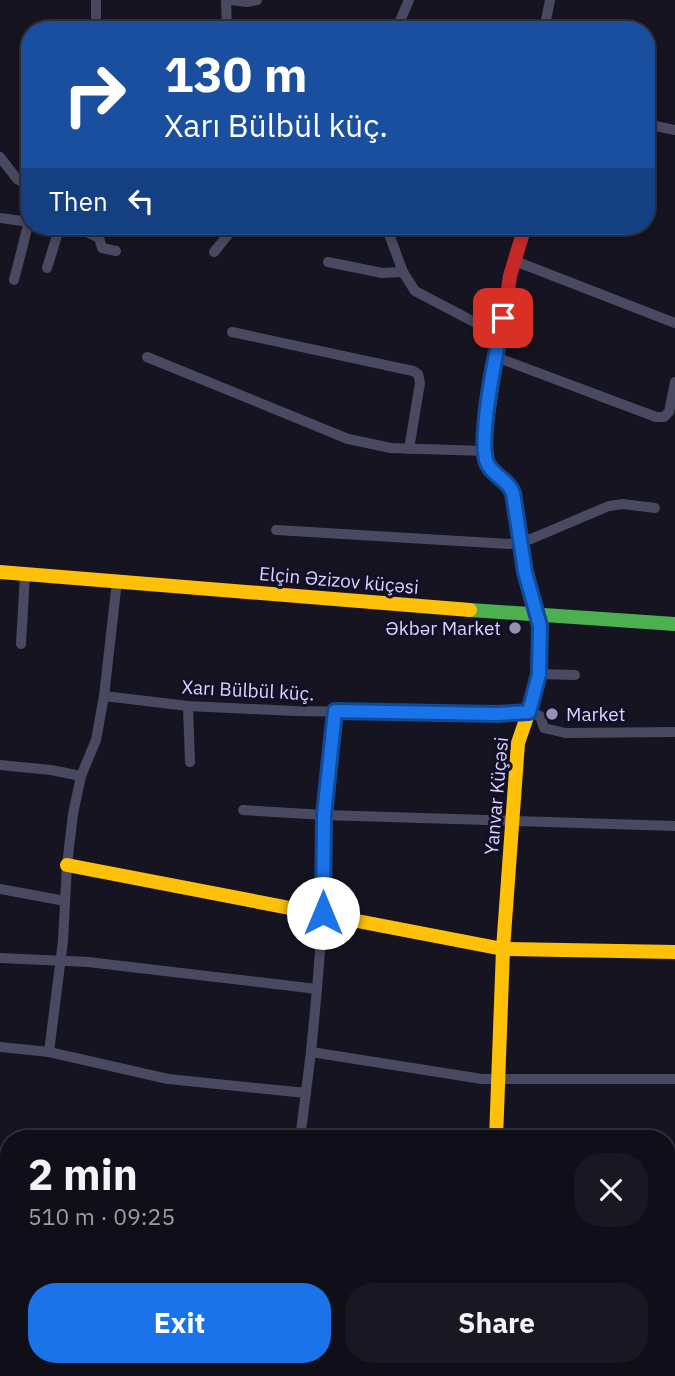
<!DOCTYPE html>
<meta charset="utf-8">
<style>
body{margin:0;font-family:"IBM Plex Sans",sans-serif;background:#191822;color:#f1f3f6;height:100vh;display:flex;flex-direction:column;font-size:26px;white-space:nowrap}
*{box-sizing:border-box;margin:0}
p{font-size:23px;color:#9c9ca2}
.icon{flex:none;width:38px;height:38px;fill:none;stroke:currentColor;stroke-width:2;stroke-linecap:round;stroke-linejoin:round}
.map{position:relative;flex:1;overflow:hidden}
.details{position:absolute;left:0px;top:1130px;width:676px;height:247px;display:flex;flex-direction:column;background:#100f19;border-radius:28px 28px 0 0;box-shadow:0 4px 10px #0003,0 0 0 2px #302f38}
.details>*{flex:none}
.top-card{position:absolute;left:21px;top:21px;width:634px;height:214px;border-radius:28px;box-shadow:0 4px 10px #0003,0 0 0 2px #302f38;background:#1a4fa0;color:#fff;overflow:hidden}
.pin{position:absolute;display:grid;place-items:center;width:60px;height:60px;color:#fff;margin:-30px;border-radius:14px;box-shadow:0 4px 10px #0006}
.me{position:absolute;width:77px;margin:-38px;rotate:0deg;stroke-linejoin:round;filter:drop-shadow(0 0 5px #0008)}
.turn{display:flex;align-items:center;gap:24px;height:147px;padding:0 28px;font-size:32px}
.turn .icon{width:91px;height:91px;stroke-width:2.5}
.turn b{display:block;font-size:49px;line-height:60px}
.then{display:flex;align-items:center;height:66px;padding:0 28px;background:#0003;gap:14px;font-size:26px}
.round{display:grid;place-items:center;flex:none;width:74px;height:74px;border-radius:28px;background:#191822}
.headline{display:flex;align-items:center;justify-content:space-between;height:119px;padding:0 28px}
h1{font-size:42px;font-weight:700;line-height:52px}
.button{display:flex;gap:14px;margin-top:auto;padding:14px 28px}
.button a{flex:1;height:80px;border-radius:28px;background:#1a73e8;color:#fff;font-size:28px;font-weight:700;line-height:80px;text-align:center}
.button a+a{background:#191822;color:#f1f3f6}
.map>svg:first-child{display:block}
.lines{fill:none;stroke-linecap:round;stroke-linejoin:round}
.street{stroke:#4a4962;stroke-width:10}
.fast{stroke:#4caf50;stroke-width:14}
.slow{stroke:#ffc107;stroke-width:14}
.jam{stroke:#c62828;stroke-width:14}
.route-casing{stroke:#114b97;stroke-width:18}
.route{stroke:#1a73e8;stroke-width:12}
.poi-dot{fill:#9591b1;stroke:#130f26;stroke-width:2.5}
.labels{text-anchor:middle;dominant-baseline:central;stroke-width:6;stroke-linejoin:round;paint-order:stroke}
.street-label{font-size:19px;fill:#d9d4ff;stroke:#130f26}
.poi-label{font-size:19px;fill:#d9d4ff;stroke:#130f26;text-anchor:end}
</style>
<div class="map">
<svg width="675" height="1376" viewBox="0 0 675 1376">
<rect width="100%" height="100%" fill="#161421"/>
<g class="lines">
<g class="street">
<polyline points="226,0 227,30"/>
<polyline points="231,0 247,2 257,0"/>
<polyline points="96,21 96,0"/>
<polyline points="396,30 409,0"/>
<polyline points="544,30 550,0"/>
<polyline points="646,124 675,130"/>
<polyline points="0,157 17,179 30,186"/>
<polyline points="0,218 30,222"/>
<polyline points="81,226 87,232 99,238 102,248 116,251"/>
<polyline points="386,226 403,272 415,291 499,335"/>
<polyline points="214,252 235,226"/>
<polyline points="515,261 675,323"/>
<polyline points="328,262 382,273 403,272"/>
<polyline points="47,268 60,226"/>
<polyline points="14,280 29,221"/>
<polyline points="232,332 413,371 418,374 420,383 409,449"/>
<polyline points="147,357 348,439 391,448 485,451"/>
<polyline points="496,357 656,417 664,417 669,412 675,382"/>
<polyline points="276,530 509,544 531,539 609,506 623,504 655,508"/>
<polyline points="21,644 25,574"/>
<polyline points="539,674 575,675"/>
<polyline points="104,696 188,706 294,711 497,714 529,712 540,716 544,728 565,733 675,732"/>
<polyline points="188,706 190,762"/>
<polyline points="0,765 51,770 81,776"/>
<polyline points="243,810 324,815 675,826"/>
<polyline points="0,889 65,901"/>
<polyline points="0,958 88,962 317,989"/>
<polyline points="0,1047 49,1052 168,1079 306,1093"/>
<polyline points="49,1052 63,941 67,865 73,814 81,776 96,740 104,696 117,581"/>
<polyline points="311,1052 482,1079 675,1079"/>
<polyline points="300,1139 311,1052 317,989 323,913 324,815 335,711"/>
<polyline points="0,1160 9,1162"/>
<polyline points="667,1183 675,1184"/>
<polyline points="667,1274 675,1275"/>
<polyline points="0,1276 9,1277"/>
<polyline points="667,1347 675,1348"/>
<polyline points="248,1368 327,1368"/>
<polyline points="105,1376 107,1368"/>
<polyline points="648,1376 649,1368"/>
</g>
<g class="fast">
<path d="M502 330C498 355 478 447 488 466 494 477 508 481 514 493L525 572 539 615 541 653 539 668"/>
<polyline points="470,610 675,624"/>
</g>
<g class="slow">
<polyline points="0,572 470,610"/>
<polyline points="67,865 503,949 675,952"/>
<polyline points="496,1139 503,949 518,743 534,696 539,668"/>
</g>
<polyline class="jam" points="502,330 510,276 525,226"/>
</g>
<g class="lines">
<defs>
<path id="route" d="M323 913 324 815 335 711 497 714 529 712 539 674 540 626 525 572 513 493C508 479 490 475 486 460 479 432 497 349 503 318"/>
</defs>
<use href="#route" class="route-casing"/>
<use href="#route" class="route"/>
</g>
<g class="poi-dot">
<circle cx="515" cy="628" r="7"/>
<circle cx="552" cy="714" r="7"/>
</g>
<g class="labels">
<g class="street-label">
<text transform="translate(339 580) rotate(5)">Elçin Əzizov küçəsi</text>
<text transform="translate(248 690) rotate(3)">Xarı Bülbül küç.</text>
<text transform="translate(496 796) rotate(-85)">Yanvar Küçəsi</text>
</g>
<g class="poi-label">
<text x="501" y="628">Əkbər Market</text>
<text x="566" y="714" text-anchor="start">Market</text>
</g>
</g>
</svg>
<div class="pin" style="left:503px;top:318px;background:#d93025"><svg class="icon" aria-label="arrive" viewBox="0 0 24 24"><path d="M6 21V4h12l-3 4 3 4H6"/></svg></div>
<svg class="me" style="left:323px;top:913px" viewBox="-20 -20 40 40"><circle r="19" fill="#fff"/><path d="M0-13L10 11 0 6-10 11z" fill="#1a73e8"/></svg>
<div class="top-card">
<div class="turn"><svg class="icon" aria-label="right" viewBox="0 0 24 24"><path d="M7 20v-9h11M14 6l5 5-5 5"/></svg><div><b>130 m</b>Xarı Bülbül küç.</div></div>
<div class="then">Then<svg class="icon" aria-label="left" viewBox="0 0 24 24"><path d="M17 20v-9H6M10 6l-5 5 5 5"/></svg></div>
</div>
<section class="details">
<div class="headline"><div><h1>2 min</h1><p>510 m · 09:25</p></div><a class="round"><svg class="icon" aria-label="close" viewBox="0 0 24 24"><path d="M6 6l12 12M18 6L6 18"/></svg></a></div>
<div class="button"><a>Exit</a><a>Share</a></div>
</section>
</div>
